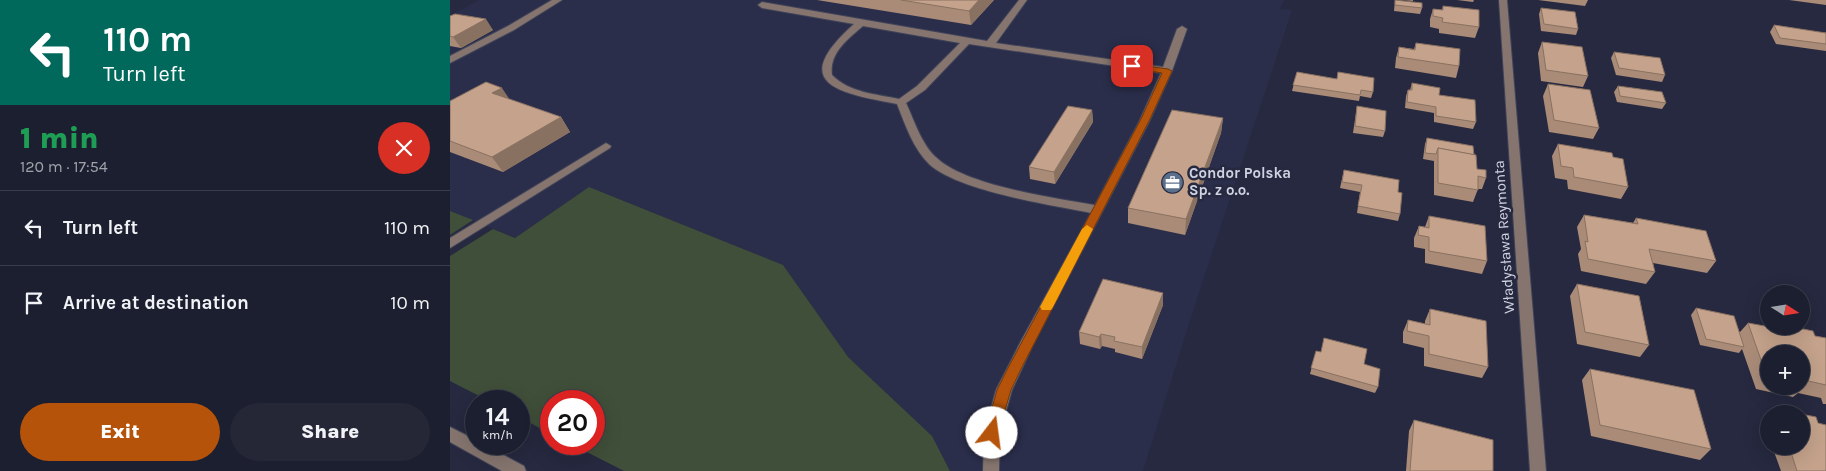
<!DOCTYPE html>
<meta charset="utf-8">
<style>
body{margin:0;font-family:Karla,sans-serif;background:#252737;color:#f1f3f6;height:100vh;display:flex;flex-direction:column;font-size:19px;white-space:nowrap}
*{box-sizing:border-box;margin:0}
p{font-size:16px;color:#a0a2aa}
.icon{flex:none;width:28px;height:28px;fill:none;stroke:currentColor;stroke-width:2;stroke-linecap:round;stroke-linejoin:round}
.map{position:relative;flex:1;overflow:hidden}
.details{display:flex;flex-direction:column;background:#1c1f2f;width:450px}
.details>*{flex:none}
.banner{background:#00695c;color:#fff;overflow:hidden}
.needle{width:32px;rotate:102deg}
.fabs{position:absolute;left:1310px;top:285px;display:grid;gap:10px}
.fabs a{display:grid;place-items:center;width:50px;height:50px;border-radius:50%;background:#1c1f2f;box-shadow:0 5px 20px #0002,0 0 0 1px #3a3d4b;font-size:25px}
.speed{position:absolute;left:15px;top:390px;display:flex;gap:10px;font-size:25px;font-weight:700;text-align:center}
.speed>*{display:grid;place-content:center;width:65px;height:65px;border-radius:50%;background:#1c1f2f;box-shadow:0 5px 20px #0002,0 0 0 1px #3a3d4b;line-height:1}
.speed small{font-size:12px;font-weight:400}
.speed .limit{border:8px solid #d22;background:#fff;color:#111}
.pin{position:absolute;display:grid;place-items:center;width:42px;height:42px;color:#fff;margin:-21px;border-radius:10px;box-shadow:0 2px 8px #0006}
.me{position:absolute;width:55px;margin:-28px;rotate:15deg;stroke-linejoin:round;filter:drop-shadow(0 0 4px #0008)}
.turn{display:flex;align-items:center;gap:18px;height:105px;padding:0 20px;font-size:22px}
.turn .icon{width:65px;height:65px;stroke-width:2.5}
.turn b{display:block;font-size:35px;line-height:42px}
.round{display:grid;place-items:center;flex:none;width:52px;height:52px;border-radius:26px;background:#252737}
.head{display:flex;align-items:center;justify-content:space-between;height:85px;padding:0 20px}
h1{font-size:30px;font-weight:800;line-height:38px;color:#1e9e55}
.primary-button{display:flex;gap:10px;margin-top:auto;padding:10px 20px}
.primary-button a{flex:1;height:58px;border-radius:30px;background:#b45309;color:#fff;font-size:20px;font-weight:800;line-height:58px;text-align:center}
.primary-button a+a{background:#252737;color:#f1f3f6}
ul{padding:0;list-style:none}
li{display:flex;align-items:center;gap:15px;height:75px;padding:0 20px;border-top:1px solid #3a3d4b}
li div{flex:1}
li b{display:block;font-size:19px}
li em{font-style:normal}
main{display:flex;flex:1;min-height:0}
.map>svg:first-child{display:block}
.built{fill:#2b2e4b}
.green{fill:#404f39}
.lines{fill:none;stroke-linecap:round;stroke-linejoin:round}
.minor-casing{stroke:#414459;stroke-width:2}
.minor{fill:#86756f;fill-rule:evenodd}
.wall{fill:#a98b78;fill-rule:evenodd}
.shaded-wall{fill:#897161}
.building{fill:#c4a28b;stroke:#897161}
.route{fill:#b45309;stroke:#753606}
.slow{fill:#f59e0b}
.labels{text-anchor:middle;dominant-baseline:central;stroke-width:5;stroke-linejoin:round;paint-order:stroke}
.poi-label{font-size:15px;font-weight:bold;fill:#cfd2e1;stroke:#26293f;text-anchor:start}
.street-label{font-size:15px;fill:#cfd2e1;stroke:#26293f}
</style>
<main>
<section class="details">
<div class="banner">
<div class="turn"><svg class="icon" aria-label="left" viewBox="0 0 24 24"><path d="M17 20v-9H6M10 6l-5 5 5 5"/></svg><div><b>110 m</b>Turn left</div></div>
</div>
<div class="head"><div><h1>1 min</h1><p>120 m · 17:54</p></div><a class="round" style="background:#d93025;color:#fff"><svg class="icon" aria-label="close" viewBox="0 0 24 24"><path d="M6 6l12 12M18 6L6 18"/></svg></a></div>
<ul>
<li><svg class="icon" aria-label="left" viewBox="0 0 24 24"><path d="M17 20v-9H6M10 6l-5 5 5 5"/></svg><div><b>Turn left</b></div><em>110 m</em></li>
<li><svg class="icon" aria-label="arrive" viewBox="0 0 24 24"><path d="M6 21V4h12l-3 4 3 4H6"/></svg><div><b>Arrive at destination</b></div><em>10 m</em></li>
</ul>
<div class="primary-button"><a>Exit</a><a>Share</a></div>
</section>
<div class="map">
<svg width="1376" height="471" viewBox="0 0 1376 471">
<rect width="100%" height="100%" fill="#26293f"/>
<polygon class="built" points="29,0 834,0 830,9 842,10 743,311 693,471 500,471 482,436 398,357 333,265 139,187 65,238 0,211 0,16"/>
<g class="green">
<polygon points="139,187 333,265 398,357 482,436 500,471 174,471 121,444 144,444 144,401 101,401 101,434 69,417 69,401 39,401 0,381 0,256 43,229 65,238"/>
<polygon points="0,211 23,220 0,235"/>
</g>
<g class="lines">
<defs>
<g id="minor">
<polygon points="102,0 112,0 64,30 0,63 0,56 58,26"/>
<path d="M569 0H577L546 43 713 67 727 29 732 26 737 29 722 71 699 122 583 345 562 390 550 433 549 471H533L534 433 546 390 571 341 641 213C600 205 510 191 480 165 463 149 455 124 447 104 388 93 337 84 404 24L312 8 308 5 312 2 537 41ZM413 26 510 43 467 86 449 99C426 94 400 93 382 75 379 53 398 39 413 26ZM519 44 711 73 689 122 645 205C605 198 518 186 488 159 472 146 465 122 456 103L475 90Z"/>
<polygon points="1049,0 1057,0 1096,471 1080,471"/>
<polygon points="156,143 161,146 160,148 0,248 0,238"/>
<polygon points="0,427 26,440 26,444 33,444 74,466 76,471 52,471 0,442"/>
</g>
</defs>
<use href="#minor" class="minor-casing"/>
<use href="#minor" class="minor"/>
</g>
<g class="wall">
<polygon points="367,0 544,0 521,25"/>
<polygon points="945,0 972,8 970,14 944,11"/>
<polygon points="952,0 963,0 963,1"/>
<polygon points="1007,0 1024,0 1023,2"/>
<polygon points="1088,0 1138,0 1135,6"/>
<polygon points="1339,0 1376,0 1376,5"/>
<polygon points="993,6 1029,27 1025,38 989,33 989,29 980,27 980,19 983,9 992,10"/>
<polygon points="1091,8 1128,29 1126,35 1091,31 1089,14"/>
<polygon points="0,16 43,30 11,48 0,46"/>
<polygon points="1324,25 1375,33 1376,32 1376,51 1326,44 1320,32"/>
<polygon points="1092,42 1138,76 1133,87 1091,81 1088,53"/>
<polygon points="966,43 1009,66 1006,78 945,68 946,58 949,47 964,49"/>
<polygon points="1164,52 1215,75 1212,82 1166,75 1161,58"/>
<polygon points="847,72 923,92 921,98 910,96 909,101 842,91"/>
<polygon points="962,83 989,95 1026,122 1023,129 984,122 984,113 955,108 956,96 958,90 960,90"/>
<polygon points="1098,84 1149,128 1143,139 1099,132 1093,96"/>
<polygon points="1168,86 1216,103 1212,109 1167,102 1164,92"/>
<polygon points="59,99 111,117 120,132 53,172 0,152 0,101"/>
<polygon points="907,106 935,131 933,137 903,133"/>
<polygon points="642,110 643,122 605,184 580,179 579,167"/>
<polygon points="773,118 771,133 735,235 678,223 678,208"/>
<polygon points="977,138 1024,155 1027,169 1036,178 1032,189 1028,189 1023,202 984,195 984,161 973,159 975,144"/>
<polygon points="1108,144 1163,157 1178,187 1171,199 1118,189 1117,180 1105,178 1102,156"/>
<polygon points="894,170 948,192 950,214 948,221 907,213 910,192 890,188"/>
<polygon points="1134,215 1183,223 1186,218 1266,261 1257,273 1203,263 1205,272 1196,284 1131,271 1128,254 1131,249 1127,227"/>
<polygon points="979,216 1037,261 1032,274 975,263 975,249 964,247 964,238 969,226 975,227"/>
<polygon points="1127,284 1199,345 1190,357 1127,344 1120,296"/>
<polygon points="713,305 692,359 665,352 665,349 652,346 650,349 630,344 629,332"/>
<path d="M1246 308 1290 332 1298 323 1326 328 1327 326H1339L1365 336 1376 338V404H1373L1371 398 1348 393 1343 397 1306 389 1292 349 1289 353 1250 345 1241 315ZM1319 354H1351V386H1319Z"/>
<polygon points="980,309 1038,367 1032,378 974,366 974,348 953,343 953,332 958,320 975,324 975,321"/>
<polygon points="866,351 914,364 928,387 925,393 860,374"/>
<polygon points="1140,369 1261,449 1250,460 1141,436 1132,380"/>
<polygon points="1326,408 1349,414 1320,414"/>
<polygon points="1319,415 1319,435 1314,420"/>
<polygon points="964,420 1043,471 956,471 959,431"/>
<polygon points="1368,423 1376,471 1331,471 1322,446 1351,446"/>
</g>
<g class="shaded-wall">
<polygon points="529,0 544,0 521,25 519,11"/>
<polygon points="36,19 43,30 11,48 3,37"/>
<polygon points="52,88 62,103 42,93"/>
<polygon points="642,110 643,122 605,184 604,172"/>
<polygon points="111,117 120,132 53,172 42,157"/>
<polygon points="773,118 771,133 735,235 736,219"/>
<polygon points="713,293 713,305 692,359 692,347"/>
<polygon points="651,334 652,346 650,349 649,337"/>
</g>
<g class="building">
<polygon points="451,0 529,0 519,11"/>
<polygon points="945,0 972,3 972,8 945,5"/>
<polygon points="993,6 1029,10 1029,27 992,22 993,18 983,16 983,9 993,10"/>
<polygon points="1091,8 1125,12 1128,29 1094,24"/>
<polygon points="5,14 36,19 3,37 0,36 0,16"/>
<polygon points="1324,25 1376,33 1376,44 1330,38"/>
<polygon points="1092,42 1132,47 1138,76 1096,70"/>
<polygon points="966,43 1010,49 1009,66 948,57 949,47 965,50"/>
<polygon points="1164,52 1210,58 1215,75 1169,68"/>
<polygon points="847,72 887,79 888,72 924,78 923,92 911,90 910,95 843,85"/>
<polygon points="36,82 52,88 42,93 111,117 42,157 0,141 0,101"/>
<polygon points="962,83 990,88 989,95 1025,100 1026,122 986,116 986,107 957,102 958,90 962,90"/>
<polygon points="1098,84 1140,90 1149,128 1104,120"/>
<polygon points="1168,86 1212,92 1216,103 1170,96"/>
<polygon points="618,106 642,110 604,172 579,167"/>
<polygon points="907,106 936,111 935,131 905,126"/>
<polygon points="722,110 773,118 736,219 678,208"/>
<polygon points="977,138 1023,146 1024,155 988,148 986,154 975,153"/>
<polygon points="1108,144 1162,153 1163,157 1173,159 1178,187 1124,177 1123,168 1111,166"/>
<polygon points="988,148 1026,155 1027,169 1036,170 1036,178 1028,176 1028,190 988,183"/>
<polygon points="894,170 949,180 948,192 952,193 950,214 908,206 912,185 892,182"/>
<polygon points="1134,215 1188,224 1186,218 1256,231 1266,261 1199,249 1205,272 1138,259 1135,241 1138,242"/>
<polygon points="979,216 1035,226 1037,261 979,251 979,237 968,235 969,226 979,228"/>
<polygon points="653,279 713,293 692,347 664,341 665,337 651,334 649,337 629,332"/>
<polygon points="1127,284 1189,296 1199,345 1135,332"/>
<polygon points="1246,308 1284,316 1294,347 1256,339"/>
<polygon points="980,309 1036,321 1038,367 979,354 979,336 957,331 958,320 980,325"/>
<polygon points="1298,323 1331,329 1330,326 1339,326 1363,331 1365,336 1376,338 1376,385 1354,380 1356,386 1351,385 1351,354 1319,354 1319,378 1317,377"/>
<polygon points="874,338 917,349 914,364 930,369 928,387 861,368 866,351 871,352"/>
<polygon points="1140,369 1244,390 1261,449 1150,425"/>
<polygon points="1326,408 1349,414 1328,414"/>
<polygon points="1351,414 1366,417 1368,423 1376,425 1376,471 1347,471 1339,446 1351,446"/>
<polygon points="964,420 1043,440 1043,471 960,471"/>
</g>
<polygon class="route" points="682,64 718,69 722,71 700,119 572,367 561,390 547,437 542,439 537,437 535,433 547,390 559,366 691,119 712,73 679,68 679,65"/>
<polygon class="slow" points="637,225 643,229 603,307 601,310 592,310 590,307 632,229"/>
<defs>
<symbol id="office-disc" viewBox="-11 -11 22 22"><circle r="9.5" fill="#5c6f8a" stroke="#26293f"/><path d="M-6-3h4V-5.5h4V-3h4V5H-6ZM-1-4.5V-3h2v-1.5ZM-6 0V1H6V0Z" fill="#fff"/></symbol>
</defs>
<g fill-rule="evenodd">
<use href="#office-disc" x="710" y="170" width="25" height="25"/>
</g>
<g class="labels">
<g class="poi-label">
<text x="739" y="173">Condor Polska<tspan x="739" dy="17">Sp. z o.o.</tspan></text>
</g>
<g class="street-label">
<text transform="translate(1054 237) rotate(-94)">Władysława Reymonta</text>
</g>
</g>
</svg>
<div class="fabs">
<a><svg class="needle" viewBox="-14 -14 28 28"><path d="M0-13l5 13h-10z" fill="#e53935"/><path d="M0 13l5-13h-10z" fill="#a0a2aa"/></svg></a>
<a>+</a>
<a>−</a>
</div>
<div class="speed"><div>14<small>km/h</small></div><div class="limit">20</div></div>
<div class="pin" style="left:682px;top:66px;background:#d93025"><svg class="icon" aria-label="arrive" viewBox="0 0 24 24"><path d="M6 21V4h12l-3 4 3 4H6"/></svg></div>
<svg class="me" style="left:542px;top:433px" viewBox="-20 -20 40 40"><circle r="19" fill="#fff"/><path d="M0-13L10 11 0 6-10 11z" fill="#b45309"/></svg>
</div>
</main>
